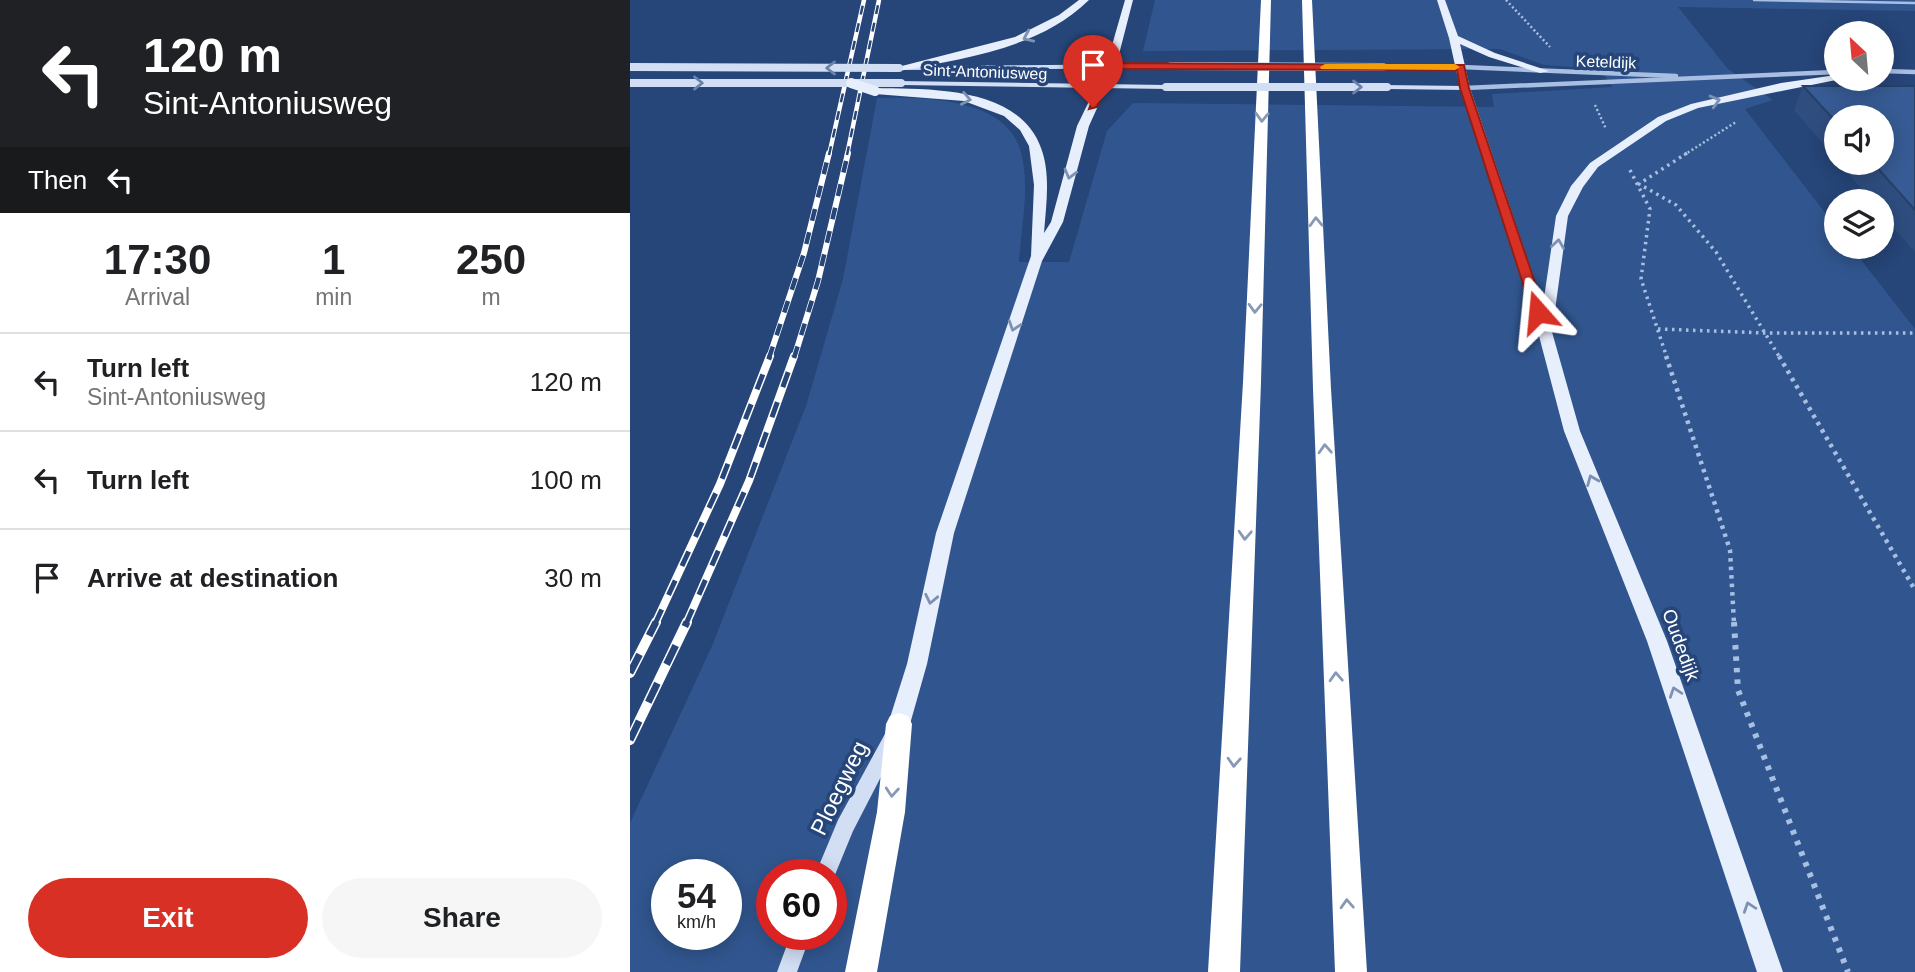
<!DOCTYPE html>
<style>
body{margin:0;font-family:Helvetica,sans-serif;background:#f6f6f6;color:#202124;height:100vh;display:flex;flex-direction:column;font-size:26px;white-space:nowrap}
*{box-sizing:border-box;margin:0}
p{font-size:23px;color:#757577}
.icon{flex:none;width:38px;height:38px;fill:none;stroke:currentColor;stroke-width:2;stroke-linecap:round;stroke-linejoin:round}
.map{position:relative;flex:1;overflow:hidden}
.panel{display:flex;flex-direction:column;background:#fff;width:630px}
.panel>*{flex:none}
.banner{background:#202124;color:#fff;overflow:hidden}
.needle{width:46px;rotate:334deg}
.fabs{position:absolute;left:1194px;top:21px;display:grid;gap:14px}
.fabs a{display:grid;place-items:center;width:70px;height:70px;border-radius:50%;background:#fff;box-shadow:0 4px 18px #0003;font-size:35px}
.speed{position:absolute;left:21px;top:859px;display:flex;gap:14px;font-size:35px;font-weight:700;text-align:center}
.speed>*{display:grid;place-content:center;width:91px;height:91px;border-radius:50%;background:#fff;box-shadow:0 4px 18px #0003;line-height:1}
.speed small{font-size:18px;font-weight:400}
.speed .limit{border:10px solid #d22;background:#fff;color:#111}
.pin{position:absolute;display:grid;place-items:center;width:60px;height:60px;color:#fff;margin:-72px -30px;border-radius:50% 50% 50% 0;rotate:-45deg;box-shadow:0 0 7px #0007}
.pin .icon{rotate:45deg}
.me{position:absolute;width:77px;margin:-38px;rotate:342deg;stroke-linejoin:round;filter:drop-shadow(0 0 5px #0008)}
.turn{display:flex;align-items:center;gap:24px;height:147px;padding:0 28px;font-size:32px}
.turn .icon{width:91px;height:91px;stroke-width:2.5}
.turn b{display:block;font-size:49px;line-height:60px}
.then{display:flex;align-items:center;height:66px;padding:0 28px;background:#0003;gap:14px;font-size:26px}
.eta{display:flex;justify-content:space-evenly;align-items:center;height:119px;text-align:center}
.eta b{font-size:42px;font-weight:600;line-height:49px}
.button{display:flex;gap:14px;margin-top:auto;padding:14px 28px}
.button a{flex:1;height:80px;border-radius:42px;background:#d93025;color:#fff;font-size:28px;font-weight:600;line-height:80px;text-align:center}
.button a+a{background:#f6f6f6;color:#202124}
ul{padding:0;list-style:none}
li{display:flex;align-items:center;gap:21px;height:98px;padding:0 28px;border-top:2px solid #e0e0e0}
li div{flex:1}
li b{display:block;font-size:26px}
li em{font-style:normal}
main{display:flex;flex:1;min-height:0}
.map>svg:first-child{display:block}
.green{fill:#31568f;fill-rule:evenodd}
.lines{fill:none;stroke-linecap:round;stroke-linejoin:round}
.path-far3{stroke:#a8bfe3;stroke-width:2.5;stroke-dasharray:2 2.5;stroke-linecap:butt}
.path-far2{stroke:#a8bfe3;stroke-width:3.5;stroke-dasharray:2.5 4.5;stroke-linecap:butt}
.path-far1{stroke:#a8bfe3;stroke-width:4.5;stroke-dasharray:3.5 5;stroke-linecap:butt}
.path{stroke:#a8bfe3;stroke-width:6;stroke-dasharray:4.5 7;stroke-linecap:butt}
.lane{stroke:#a8bfe3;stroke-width:2.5}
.street{stroke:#a8bfe3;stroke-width:4.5}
.secondary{fill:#d1def3;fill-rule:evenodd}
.primary{fill:#e7eefc;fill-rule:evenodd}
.highway{fill:#fff;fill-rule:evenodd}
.rail-far3-casing{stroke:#fff;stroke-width:4.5}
.rail-far2-casing{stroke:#fff;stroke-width:6}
.rail-far1-casing{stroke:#fff;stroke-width:8}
.rail-casing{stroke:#fff;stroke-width:10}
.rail-far3{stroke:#264578;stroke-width:2.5;stroke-dasharray:9;stroke-linecap:butt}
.rail-far2{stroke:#264578;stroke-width:4.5;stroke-dasharray:12;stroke-linecap:butt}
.rail-far1{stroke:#264578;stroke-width:5;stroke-dasharray:16;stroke-linecap:butt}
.rail{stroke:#264578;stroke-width:7;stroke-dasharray:21;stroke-linecap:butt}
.secondary-bridge{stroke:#d1def3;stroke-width:8}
.primary-bridge{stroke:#e7eefc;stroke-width:10}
.wall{fill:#2f4e7f}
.building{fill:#375b94;stroke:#264068;stroke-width:2}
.oneway{stroke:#7d91b3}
.oneway2{stroke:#6a82a9}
.oneway3{stroke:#8899b5}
.route{fill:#d93025;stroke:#8d1f18;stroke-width:2}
.slow{fill:#f59e0b}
.labels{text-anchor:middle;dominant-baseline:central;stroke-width:7;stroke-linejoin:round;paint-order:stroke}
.far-street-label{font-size:16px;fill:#fff;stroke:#264578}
.street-label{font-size:19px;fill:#fff;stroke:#264578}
.near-street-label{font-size:23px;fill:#fff;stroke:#264578}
</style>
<main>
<section class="panel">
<div class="banner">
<div class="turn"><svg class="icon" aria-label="left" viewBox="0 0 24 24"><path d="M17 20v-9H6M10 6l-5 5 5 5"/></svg><div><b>120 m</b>Sint-Antoniusweg</div></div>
<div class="then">Then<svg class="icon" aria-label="left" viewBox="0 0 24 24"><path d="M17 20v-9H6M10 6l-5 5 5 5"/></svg></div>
</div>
<div class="eta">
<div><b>17:30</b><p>Arrival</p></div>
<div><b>1</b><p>min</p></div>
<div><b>250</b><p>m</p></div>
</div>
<ul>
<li><svg class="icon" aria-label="left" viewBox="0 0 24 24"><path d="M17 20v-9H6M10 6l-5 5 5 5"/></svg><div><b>Turn left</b><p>Sint-Antoniusweg</p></div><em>120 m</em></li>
<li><svg class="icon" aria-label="left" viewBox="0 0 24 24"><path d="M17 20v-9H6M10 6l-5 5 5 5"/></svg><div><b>Turn left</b></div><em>100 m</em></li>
<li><svg class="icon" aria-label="arrive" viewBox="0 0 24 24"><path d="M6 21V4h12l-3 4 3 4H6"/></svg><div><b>Arrive at destination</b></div><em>30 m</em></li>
</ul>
<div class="button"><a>Exit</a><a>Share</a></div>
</section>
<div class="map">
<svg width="1285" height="972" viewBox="0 0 1285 972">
<rect width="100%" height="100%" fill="#264578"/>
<path class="green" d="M525 0H1285V11L1048 7 1098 69 1143 100 1115 109 1206 227V247H1221L1285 329V972H0V823L82 646 176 406 213 279 247 98C291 97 374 97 390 149 401 184 391 227 389 262H439L477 131 503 103 864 107 862 94 982 87 970 69 914 65 870 49 513 51ZM37 875H96V934H37ZM142 875H201V934H142Z"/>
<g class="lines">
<g class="path-far3">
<polyline points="876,0 920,47"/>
<polyline points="965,105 976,129"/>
<polyline points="1054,155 1106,122"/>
</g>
<g class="path-far2">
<polyline points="1057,153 1009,184 1046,205 1086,252 1150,358"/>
<polyline points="1000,170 1020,209 1011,279 1037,358"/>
<polyline points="1028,329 1136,333 1285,333"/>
</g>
<g class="path-far1">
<polyline points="1036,356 1100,550 1104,624"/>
<polyline points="1149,356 1285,590"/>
</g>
<polyline class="path" points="1104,622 1108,690 1218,972"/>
<polyline class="lane" points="1124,0 1285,3"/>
<g class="street">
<polyline points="831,67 1046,76"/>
<polyline points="1251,71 1285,72"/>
<polyline points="835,88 1206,72"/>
</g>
<g class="secondary">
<polygon points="541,64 544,64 544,68 269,70 265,68 269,66"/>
<polygon points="753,65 831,65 835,67 831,69 750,69 749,67"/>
<polygon points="268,81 536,85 540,87 536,89 271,85 267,83"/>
<polygon points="754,85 835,86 839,88 835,90 757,89 753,87"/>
<polygon points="262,730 268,732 271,738 223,831 202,882 201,875 185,875 208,820 256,732"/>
<polygon points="161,934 181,934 167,972 147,972"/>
</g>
<g class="primary">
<path d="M449 0H459C409 49 334 58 269 71L264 68 385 37 429 15Z"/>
<path d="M495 0H503L486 66 459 126 433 222 412 261 324 533 297 664 280 724 277 731 269 734 261 731 258 724 277 664 306 533 401 256 404 185 399 146 390 130 374 116 334 101 245 94 240 91 245 88C299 89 389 86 411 148 421 174 416 206 414 233L421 222 447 126 476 66Z"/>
<polygon points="807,0 815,0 828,36 865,53 919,71 910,73 859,57 830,44 840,88 913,305 926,216 941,186 960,163 1028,117 1061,104 1151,83 1206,75 1206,79 1211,79 1068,108 1036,121 968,167 953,187 938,216 922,332 950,431 1037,641 1153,972 1127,972 1017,641 934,431 909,336 830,88 819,38"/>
</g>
<g class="highway">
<polygon points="631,0 641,0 631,382 610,972 578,972 613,382"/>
<polygon points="672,0 682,0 701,389 737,972 705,972 683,389"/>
<polygon points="269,713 278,716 282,724 275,812 247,972 215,972 247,812 256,724 260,716"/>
</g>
<defs>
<g id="rail-far3">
<polyline points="199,155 234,0"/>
<polyline points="217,155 249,0"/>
</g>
<g id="rail-far2">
<polyline points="139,358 174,253 199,153"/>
<polyline points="164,358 188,281 218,153"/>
</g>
<g id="rail-far1">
<polyline points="25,624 90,484 140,356"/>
<polyline points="56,624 119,481 164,356"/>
</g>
<g id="rail">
<polyline points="0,673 26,622"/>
<polyline points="0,740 57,622"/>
</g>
</defs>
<use href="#rail-far3" class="rail-far3-casing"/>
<use href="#rail-far2" class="rail-far2-casing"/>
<use href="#rail-far1" class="rail-far1-casing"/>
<use href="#rail" class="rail-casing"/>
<use href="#rail-far3" class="rail-far3"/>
<use href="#rail-far2" class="rail-far2"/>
<use href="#rail-far1" class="rail-far1"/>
<use href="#rail" class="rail"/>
<g class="secondary-bridge">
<polyline points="541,66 753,67"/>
<polyline points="0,67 269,68"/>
<polyline points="0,83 271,83"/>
<polyline points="536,87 757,87"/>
</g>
<polyline class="primary-bridge" points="221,83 245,91"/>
</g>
<polygon class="wall" points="1173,86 1285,86 1285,252 1251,213 1251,201 1242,201 1209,163 1251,163 1206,117 1206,159 1164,110"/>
<polygon class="building" points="1173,86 1285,86 1285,210 1243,163 1251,163 1251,117 1206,117 1206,122"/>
<defs><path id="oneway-chevron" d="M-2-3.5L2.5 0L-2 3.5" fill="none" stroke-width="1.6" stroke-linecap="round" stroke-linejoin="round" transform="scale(1.75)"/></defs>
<g class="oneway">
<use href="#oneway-chevron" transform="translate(398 37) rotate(156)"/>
<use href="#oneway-chevron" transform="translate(336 99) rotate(11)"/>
<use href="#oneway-chevron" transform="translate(1085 101) rotate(-15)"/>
<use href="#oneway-chevron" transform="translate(440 174) rotate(105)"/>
<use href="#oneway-chevron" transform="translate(928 244) rotate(-82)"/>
<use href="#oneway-chevron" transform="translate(384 326) rotate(108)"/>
<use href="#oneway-chevron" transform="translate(962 480) rotate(-112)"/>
<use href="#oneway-chevron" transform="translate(301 599) rotate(102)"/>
<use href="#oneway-chevron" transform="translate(1045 692) rotate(-109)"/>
<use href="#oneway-chevron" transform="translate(1119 907) rotate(-109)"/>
</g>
<g class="oneway2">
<use href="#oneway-chevron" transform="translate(201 68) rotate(-180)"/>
<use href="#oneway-chevron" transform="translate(68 83)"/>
<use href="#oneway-chevron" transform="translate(727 87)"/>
</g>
<g class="oneway3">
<use href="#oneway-chevron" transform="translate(632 117) rotate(92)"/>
<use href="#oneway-chevron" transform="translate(686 222) rotate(-92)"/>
<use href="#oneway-chevron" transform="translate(625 308) rotate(92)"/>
<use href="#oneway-chevron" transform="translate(695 449) rotate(-93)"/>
<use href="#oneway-chevron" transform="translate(615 535) rotate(93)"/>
<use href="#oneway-chevron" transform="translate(706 677) rotate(-93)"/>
<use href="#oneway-chevron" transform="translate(604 762) rotate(93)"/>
<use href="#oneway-chevron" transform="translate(262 792) rotate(95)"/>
<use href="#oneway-chevron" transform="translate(717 904) rotate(-93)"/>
</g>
<polygon class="route" points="481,63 834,65 839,88 915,312 908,316 902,312 830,88 827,70 484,69 467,107 459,109 476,66"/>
<polygon class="slow" points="695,64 825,64 830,67 825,70 691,69 690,67"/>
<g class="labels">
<g class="far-street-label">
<text transform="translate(976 62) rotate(2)">Keteldijk</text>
<text transform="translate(355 72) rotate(2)">Sint-Antoniusweg</text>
</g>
<g class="street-label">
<text transform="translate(1051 645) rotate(70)">Oudedijk</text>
</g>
<g class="near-street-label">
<text transform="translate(209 788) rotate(-64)">Ploegweg</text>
</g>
</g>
</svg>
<div class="fabs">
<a><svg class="needle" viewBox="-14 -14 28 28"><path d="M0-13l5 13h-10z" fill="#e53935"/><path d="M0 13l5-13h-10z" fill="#757577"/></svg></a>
<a><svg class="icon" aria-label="sound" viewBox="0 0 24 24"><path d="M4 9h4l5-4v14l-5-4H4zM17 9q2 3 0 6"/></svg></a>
<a><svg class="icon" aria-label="layers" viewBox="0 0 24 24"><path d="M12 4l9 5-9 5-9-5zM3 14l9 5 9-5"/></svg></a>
</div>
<div class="speed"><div>54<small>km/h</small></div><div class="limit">60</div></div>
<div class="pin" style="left:463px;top:107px;background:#d93025"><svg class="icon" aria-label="arrive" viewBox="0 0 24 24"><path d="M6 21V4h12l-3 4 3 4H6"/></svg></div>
<svg class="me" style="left:908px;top:312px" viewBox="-20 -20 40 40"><path d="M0-17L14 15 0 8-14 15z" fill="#d93025" stroke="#fff" stroke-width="4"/></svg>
</div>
</main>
